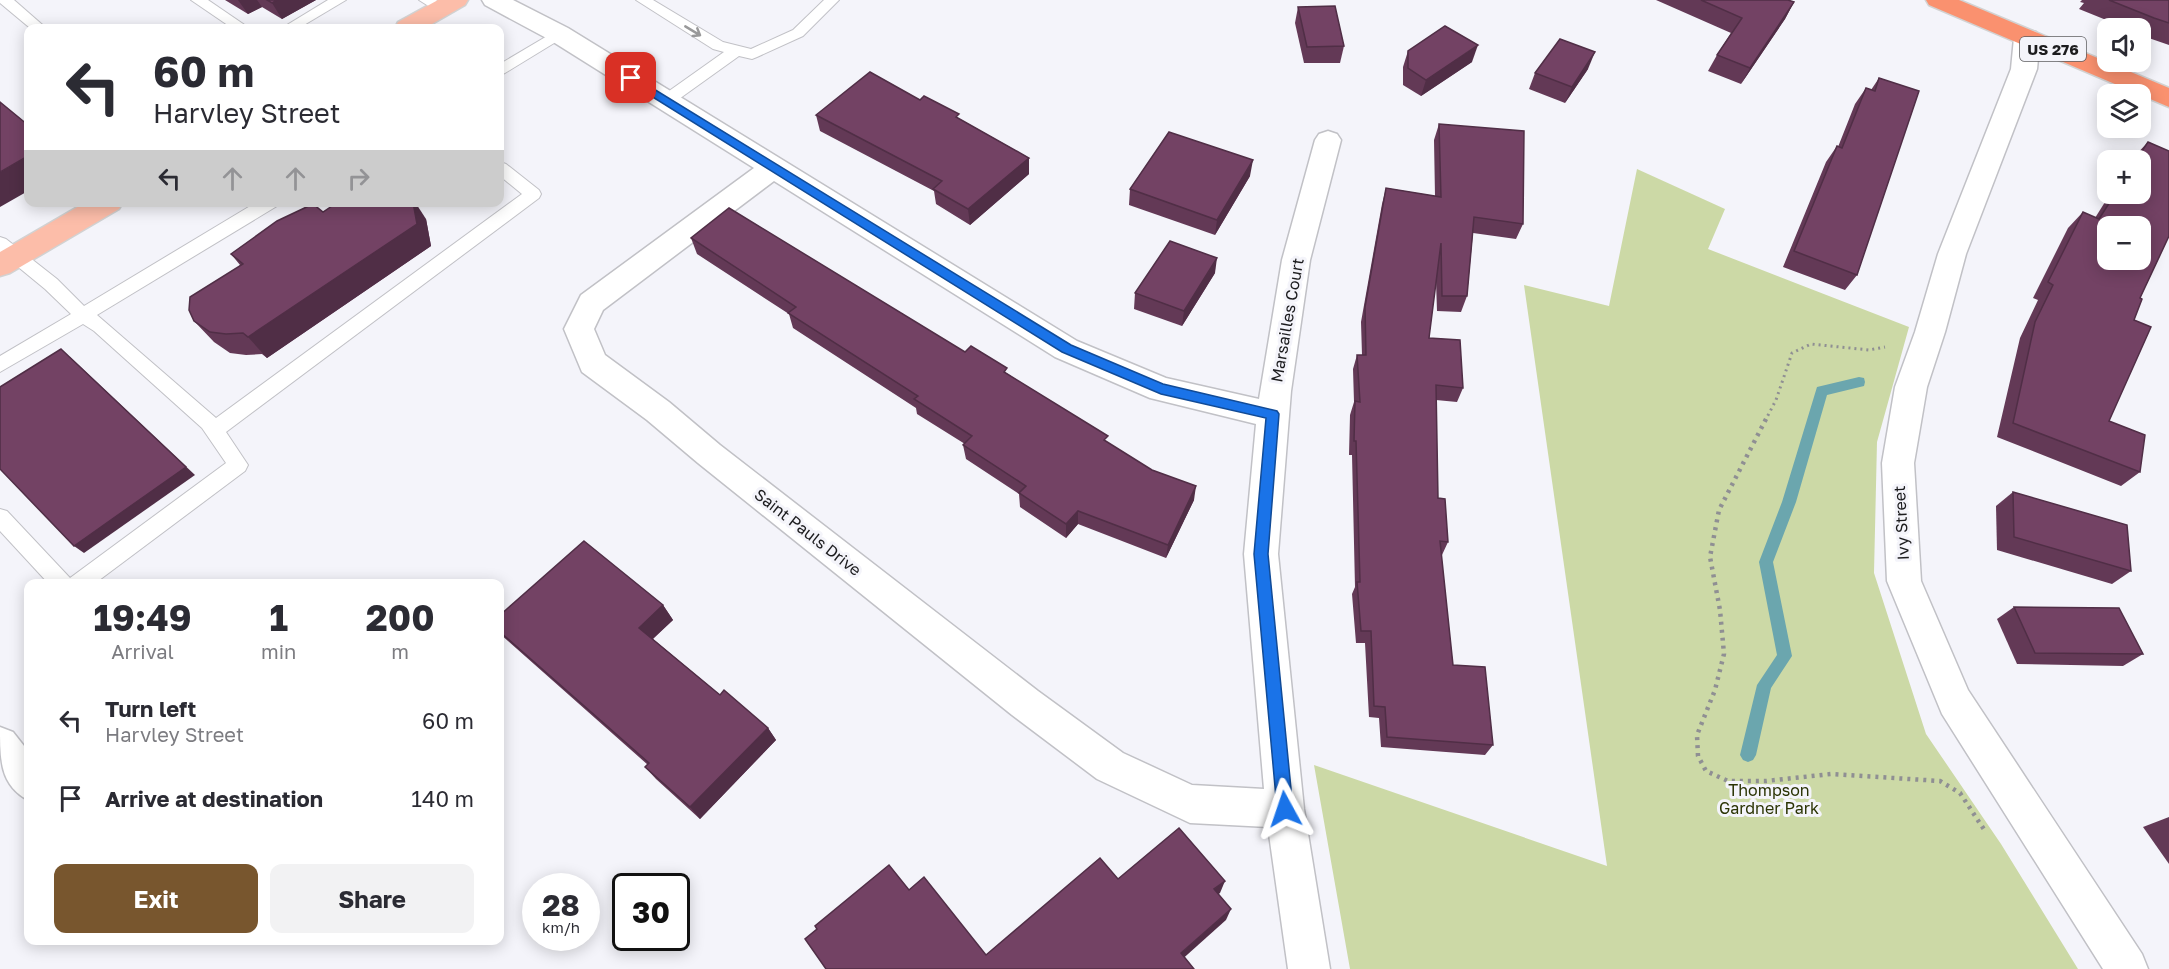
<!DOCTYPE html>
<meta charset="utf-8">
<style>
body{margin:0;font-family:"Golos Text",sans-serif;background:#f2f2f3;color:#2b2b33;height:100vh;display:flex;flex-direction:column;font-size:22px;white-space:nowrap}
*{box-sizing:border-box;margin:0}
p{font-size:20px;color:#7c7c81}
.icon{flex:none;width:33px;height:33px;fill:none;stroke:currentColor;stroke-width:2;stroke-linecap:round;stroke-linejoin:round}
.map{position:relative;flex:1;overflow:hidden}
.panel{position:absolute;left:24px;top:579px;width:480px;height:366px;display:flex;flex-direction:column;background:#fff;border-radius:12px;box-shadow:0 3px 15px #0003}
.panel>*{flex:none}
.banner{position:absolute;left:24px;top:24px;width:480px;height:183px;border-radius:12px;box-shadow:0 3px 15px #0003;background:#fff;color:#2b2b33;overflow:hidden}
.fabs{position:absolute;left:2097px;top:18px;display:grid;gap:12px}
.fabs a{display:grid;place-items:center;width:54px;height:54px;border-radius:12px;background:#fff;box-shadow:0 3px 15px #0003;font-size:30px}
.speed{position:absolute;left:522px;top:873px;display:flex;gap:12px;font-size:30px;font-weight:700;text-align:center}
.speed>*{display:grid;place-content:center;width:78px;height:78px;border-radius:50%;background:#fff;box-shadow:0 3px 15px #0003;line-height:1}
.speed small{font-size:15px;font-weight:400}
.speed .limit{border:3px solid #111;border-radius:9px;background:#fff;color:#111}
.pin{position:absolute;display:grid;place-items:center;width:51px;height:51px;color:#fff;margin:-26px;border-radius:12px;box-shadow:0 3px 9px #0006}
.me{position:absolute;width:66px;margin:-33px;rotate:355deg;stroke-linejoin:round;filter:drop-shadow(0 0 4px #0008)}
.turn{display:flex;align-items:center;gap:21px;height:126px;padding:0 30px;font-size:27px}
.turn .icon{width:78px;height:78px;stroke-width:2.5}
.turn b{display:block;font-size:42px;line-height:51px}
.lanes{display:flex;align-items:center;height:57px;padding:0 30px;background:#0003;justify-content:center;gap:30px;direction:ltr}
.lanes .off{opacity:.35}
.eta{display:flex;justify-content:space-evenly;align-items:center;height:102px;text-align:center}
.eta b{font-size:36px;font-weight:700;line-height:42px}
.button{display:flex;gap:12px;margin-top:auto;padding:12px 30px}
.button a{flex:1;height:69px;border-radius:12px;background:#78562e;color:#fff;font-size:24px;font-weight:700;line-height:69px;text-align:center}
.button a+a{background:#f2f2f3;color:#2b2b33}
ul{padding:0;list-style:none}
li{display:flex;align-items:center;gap:18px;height:78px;padding:0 30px}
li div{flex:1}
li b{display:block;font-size:22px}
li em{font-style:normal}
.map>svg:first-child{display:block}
.green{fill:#ccd9a6}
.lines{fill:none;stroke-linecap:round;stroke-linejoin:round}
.stream{fill:#6ba6ae;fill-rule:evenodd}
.lane-casing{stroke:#c1c1c6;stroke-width:2}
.street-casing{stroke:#c1c1c6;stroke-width:3}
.primary-casing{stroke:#d2d2d2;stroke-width:3}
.highway-casing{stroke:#d2d2d2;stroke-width:3}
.path-far1{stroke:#8f8f93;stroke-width:3;stroke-dasharray:2 4;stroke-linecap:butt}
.path{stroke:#8f8f93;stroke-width:4.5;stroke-dasharray:3 5;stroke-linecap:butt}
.lane{fill:#fff;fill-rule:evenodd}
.street{fill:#fff;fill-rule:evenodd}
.primary{fill:#fcbda9;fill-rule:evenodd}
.highway{fill:#fa916f;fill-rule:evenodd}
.wall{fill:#633956}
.shaded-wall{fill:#502e46}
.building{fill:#734264;stroke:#502e46;stroke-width:1.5;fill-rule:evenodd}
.oneway{stroke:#99999a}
.route{fill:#1a73e8;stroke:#114b97;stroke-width:1.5}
.labels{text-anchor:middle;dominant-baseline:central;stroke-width:6;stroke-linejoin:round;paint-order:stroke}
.shield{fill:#f4f4fa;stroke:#5d5d60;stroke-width:1.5}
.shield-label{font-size:15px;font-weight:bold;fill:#1c1c1e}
.street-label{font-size:16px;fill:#1c1c1e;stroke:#f4f4fa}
.park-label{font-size:16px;fill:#2a3303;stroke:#f4f4fa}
</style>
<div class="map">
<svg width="2169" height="969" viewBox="0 0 2169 969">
<rect width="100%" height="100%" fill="#f4f4fa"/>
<polygon class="green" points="1637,169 1725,209 1708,249 1909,327 1877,442 1874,573 1926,734 2001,844 2078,969 1350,969 1314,765 1607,866 1524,285 1609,306"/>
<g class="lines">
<polygon class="stream" points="1859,377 1864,378 1865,382 1864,386 1827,395 1796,502 1773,562 1792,656 1771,688 1756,755 1753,760 1748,762 1743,760 1740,755 1757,685 1777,655 1759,562 1782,502 1817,387"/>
<defs>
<g id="lane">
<polygon points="0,0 14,0 46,28 30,28 0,3"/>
<polygon points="191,0 208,0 249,28 232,28"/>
<polygon points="328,0 346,0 299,28 282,28"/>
<polygon points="419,0 436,0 448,9 441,14"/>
<polygon points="636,0 653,0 723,42 751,49 793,30 824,0 839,0 803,36 757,57 752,59 739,56 672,104 667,105 659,100 662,96 724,52 713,49"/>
<polygon points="559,29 564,31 566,34 564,37 505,73 500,75 500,64"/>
<polygon points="500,162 506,164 539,190 541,194 539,198 226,432 248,465 245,471 94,584 49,584 0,531 0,509 7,511 70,578 226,463 202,428 94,331 83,324 0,372 0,356 71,314 45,289 0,252 0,237 6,239 57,279 84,306 257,202 279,202 277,206 97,315 216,418 522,194 500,176"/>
</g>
<g id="street">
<path d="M482 0H513L568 28 1077 341 1166 378 1259 399 1282 260 1315 140 1319 134 1328 131 1337 134 1341 140 1310 260 1291 391 1278 554 1304 809 1330 969H1288L1268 827 1190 823 1097 779 1012 715 698 463 647 420 582 372 564 329 581 295 754 168 550 40 485 5ZM774 181 1055 357 1150 398 1256 424 1244 554 1264 789 1192 785 1123 753 1038 691 720 445 669 402 605 355 594 329 603 310Z"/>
<polygon points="2027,30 2036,32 2040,38 2037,69 1966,254 1945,332 1927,387 1914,463 1921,581 1968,690 2142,954 2148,969 2103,969 1942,714 1887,581 1882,463 1895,387 1915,332 1938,254 2011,69 2014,38 2018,32"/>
<path d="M0 727 13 732 28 751V800C0 785 0 760 0 727Z"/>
</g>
<g id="primary">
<polygon points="438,0 468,0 465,5 425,28 395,28 398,22"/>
<polygon points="86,202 123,202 119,209 10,273 0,276 0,252"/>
</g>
<polygon id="highway" points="1926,0 1959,0 2169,88 2169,107 1929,5"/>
</defs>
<use href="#lane" class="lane-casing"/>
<use href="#street" class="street-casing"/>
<use href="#primary" class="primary-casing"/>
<use href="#highway" class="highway-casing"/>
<polyline class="path-far1" points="1765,421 1776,400 1792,353 1811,344 1869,350 1885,347"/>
<polyline class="path" points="1766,419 1719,510 1710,557 1720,610 1724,654 1715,690 1697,735 1698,756 1706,771 1728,781 1766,781 1831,774 1940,781 1960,793 1985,831"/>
<use href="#lane" class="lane"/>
<use href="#street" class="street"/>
<use href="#primary" class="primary"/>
<use href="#highway" class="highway"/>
</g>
<g class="wall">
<polygon points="225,0 316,0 282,19 262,7 248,14"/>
<polygon points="1656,0 1788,0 1794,2 1785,19 1741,84 1708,71 1717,55 1731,33"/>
<polygon points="2082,0 2169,0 2169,45 2140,35 2140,28 2126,28 2079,9 2084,3 2080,2"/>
<polygon points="1298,7 1344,46 1340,63 1304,63 1295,23"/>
<polygon points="1408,51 1472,62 1421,96 1403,85 1403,67"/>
<polygon points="1588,69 1565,103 1529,89 1535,73"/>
<polygon points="1879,78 1857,275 1845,290 1783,267 1826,162 1837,146 1838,147 1855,104 1866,88 1871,90"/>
<polygon points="920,100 960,119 1029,158 1029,174 970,225 936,204 934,191 820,131 816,115"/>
<polygon points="1439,124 1523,224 1516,239 1473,233 1467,296 1461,312 1437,311 1436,281 1429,338 1463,388 1457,402 1436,400 1438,498 1448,542 1442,555 1441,555 1453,665 1493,745 1485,755 1381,747 1379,718 1369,717 1365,643 1356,643 1352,594 1355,587 1352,455 1349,455 1350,415 1354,402 1353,369 1357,355 1362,355 1361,322 1382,204 1386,188 1435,196 1434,140"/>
<polygon points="2148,142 2140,298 2109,421 2140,472 2121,486 1997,437 2020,338 2038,300 2033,298 2068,228 2083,212 2095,218 2110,194 2140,194 2140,160 2131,160"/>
<polygon points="1250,176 1215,235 1129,205 1130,189"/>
<polygon points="323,212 426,219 431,246 267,358 262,354 246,355 230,353 214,342 194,321 240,265 231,254"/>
<polygon points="691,238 965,352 1008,374 1108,443 1194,500 1166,558 1078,524 1066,538 1020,507 1019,494 966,459 963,445 965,444 917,414 916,408 793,328 789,314 697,254"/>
<polygon points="1215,273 1182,326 1134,309 1135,293"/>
<polygon points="2013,492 2131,571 2112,584 1997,550 1996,506"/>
<polygon points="663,605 673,620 653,639 720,695 768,728 776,740 700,819 656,779 645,767 648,765 500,634 500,615"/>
<polygon points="2014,607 2143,654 2123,666 2017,664 1997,619"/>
<polygon points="2169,817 2169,864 2143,827"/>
</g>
<g class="shaded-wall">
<polygon points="238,0 257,0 262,7 248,14"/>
<polygon points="277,0 316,0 282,19 272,3"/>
<polygon points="1794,2 1785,19 1741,84 1750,68"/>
<polygon points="1478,45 1472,62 1421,96 1426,80"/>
<polygon points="1595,52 1588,69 1565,103 1572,87"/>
<polygon points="28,156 28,191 0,207 0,172"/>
<polygon points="1029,158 1029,174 970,225 968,209"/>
<polygon points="1253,160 1250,176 1215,235 1217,220"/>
<polygon points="413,202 415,202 426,219 431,246 267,358 248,337"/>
<polygon points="1217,258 1215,273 1182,326 1184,311"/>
<polygon points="70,357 195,475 84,553 74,546"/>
<polygon points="1196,486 1194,500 1166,558 1168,545"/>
<polygon points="1078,511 1078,524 1066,538 1066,524"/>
<polygon points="663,605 673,620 649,642 639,628"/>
<polygon points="768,728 776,740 700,819 690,807"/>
<polygon points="1225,881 1220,893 1210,901 1214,889"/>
<polygon points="1231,909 1226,920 1178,963 1181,953"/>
</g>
<g class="building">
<polygon points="267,0 277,0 272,3"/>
<polygon points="1701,0 1788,0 1794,2 1750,68 1717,55 1742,18"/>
<polygon points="2109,0 2169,0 2169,23 2154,18"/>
<polygon points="1335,6 1344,46 1307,47 1298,7"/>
<polygon points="1445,26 1478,45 1426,80 1408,68 1408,51"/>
<polygon points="1560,39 1595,52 1572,87 1535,73"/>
<polygon points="870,72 920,100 924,96 959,114 956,117 1029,158 968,209 933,189 942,181 816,115"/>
<polygon points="1879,78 1919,91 1857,275 1794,251 1837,146 1842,148 1866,88 1875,91"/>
<polygon points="0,102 28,125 28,156 0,172"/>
<polygon points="1439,124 1524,131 1523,224 1474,217 1467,296 1442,296 1441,243 1429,338 1460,340 1463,388 1436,385 1438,498 1445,499 1448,542 1440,541 1453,665 1485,667 1493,745 1387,737 1385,707 1374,706 1371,631 1361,631 1357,582 1360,582 1356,441 1354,441 1355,401 1360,402 1357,355 1366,355 1365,307 1386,188 1441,197"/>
<polygon points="1169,132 1253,160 1217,220 1130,189"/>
<path d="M2148 142 2169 151V236L2140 298 2142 299 2134 320 2151 327 2109 421 2145 435 2140 472 2013 423 2035 322 2053 285 2048 282 2083 212 2099 219 2115 194H2140V160H2136ZM2108 226H2140V260H2108Z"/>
<polygon points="338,202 413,202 417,224 248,337 243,333 226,334 210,332 194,321 189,310 190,297 243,264 231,254 277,221 313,204 323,212"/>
<polygon points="729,208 965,352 971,346 1007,368 1004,372 1108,436 1104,440 1152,470 1196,486 1168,545 1078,511 1066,524 1019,493 1026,486 963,445 972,436 914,399 918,396 788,313 796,307 691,238"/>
<polygon points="1170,241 1217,258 1184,311 1135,293"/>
<polygon points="61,349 186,467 74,546 0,469 0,387"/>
<polygon points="2013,492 2127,525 2131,571 2014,537"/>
<polygon points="584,541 663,605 639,628 720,695 724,690 768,728 690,807 645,767 649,763 500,632 500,615"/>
<polygon points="2014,607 2119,608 2143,654 2035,653"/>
<polygon points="1179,828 1225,881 1214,889 1231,909 1181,953 1194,969 826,969 805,939 817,929 815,926 889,865 909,890 924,877 986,955 1100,858 1118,879"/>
</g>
<defs><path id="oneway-shaft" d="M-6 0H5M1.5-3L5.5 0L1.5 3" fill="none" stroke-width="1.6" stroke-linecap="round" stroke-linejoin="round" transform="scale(1.5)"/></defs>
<use class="oneway" href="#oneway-shaft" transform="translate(693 31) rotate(31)"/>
<polygon class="route" points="631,75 1071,345 1163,384 1277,411 1279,414 1268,554 1293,809 1290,814 1285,817 1279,814 1277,809 1254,554 1266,418 1161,394 1062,352 627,81 627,76"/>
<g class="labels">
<rect class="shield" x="2020" y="37" width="66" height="24" rx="4.5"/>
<g class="shield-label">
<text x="2053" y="49">US 276</text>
</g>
<g class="street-label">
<text transform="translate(1287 320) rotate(-80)">Marsailles Court</text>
<text transform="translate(1901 523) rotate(-93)">Ivy Street</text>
<text transform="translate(808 532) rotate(38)">Saint Pauls Drive</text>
</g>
<g class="park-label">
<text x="1769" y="790">Thompson<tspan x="1769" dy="18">Gardner Park</tspan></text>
</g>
</g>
</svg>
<div class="fabs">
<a><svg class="icon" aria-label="sound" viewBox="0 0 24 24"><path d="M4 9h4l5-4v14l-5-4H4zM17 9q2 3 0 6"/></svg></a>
<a><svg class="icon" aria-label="layers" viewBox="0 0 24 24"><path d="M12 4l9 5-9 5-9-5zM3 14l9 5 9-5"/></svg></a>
<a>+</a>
<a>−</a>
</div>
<div class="speed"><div>28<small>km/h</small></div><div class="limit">30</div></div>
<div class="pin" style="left:631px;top:78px;background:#d93025"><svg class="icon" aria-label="arrive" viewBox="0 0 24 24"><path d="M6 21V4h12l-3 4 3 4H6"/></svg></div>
<svg class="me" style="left:1285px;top:809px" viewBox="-20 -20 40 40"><path d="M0-17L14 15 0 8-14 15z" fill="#1a73e8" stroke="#fff" stroke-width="4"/></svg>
<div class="banner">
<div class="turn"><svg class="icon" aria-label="left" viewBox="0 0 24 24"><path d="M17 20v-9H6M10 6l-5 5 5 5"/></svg><div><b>60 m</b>Harvley Street</div></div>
<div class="lanes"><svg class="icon" aria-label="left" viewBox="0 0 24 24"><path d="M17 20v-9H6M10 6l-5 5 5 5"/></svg><svg class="icon off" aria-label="ahead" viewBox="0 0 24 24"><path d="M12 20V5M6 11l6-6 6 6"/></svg><svg class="icon off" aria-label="ahead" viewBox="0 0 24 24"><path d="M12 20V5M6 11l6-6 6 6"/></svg><svg class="icon off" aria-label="right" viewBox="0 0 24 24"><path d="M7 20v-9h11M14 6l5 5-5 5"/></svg></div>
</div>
<section class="panel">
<div class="eta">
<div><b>19:49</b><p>Arrival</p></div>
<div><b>1</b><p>min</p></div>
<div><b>200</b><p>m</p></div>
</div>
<ul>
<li><svg class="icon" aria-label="left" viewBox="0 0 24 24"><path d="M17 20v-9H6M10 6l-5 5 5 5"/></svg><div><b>Turn left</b><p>Harvley Street</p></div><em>60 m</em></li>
<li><svg class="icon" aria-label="arrive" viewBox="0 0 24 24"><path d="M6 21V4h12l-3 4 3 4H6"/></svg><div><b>Arrive at destination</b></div><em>140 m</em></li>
</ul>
<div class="button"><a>Exit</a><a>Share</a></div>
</section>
</div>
